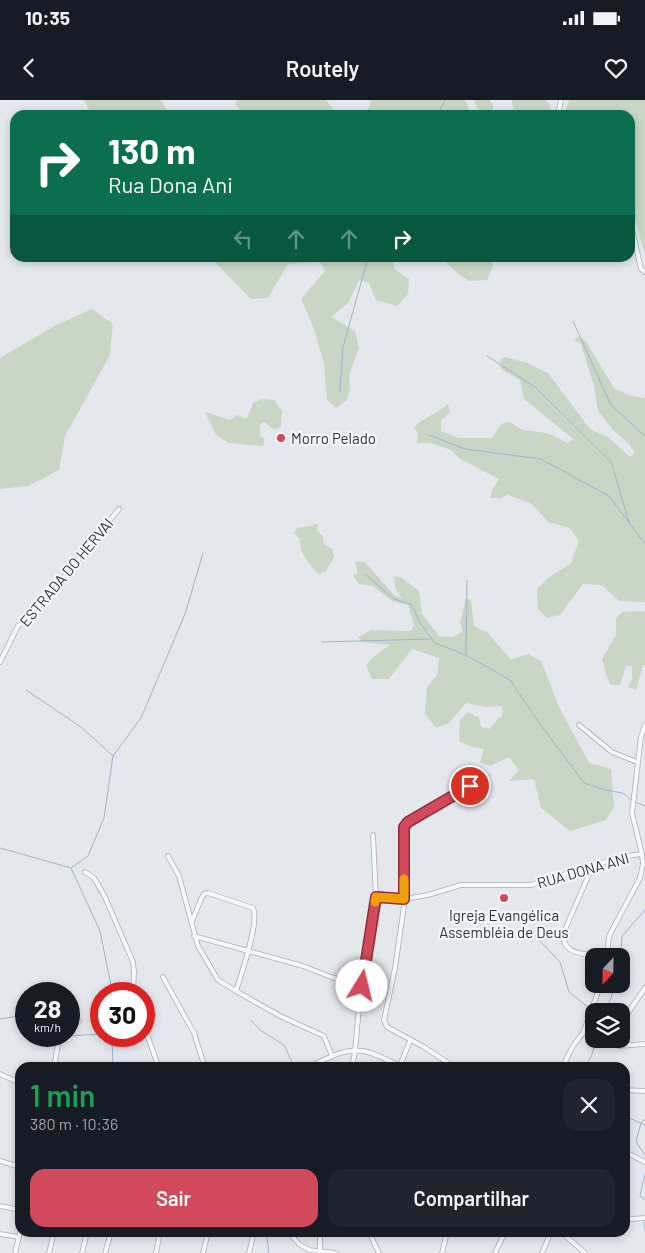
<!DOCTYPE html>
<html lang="pt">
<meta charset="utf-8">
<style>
body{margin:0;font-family:Barlow,sans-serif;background:#20242c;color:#f1f3f6;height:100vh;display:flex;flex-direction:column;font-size:19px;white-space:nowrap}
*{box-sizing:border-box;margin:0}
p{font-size:16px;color:#9ea1a6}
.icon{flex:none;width:28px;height:28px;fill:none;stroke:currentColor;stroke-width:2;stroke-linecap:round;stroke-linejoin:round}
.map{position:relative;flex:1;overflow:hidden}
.drawer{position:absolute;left:15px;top:962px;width:615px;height:175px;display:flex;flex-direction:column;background:#171b24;border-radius:15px;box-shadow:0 2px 8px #0003}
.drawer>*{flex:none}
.guide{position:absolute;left:10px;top:10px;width:625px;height:152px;border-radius:15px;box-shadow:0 2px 8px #0003;background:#0b6e4f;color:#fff;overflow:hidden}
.needle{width:32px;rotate:202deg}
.controls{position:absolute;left:585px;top:848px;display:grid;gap:10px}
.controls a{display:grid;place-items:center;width:45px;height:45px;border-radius:10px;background:#171b24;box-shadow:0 2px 8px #0003;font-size:25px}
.speed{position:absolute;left:15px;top:882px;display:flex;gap:10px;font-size:25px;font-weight:700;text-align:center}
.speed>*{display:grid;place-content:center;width:65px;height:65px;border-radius:50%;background:#171b24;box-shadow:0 2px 8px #0003;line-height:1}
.speed small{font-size:12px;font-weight:400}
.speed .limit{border:8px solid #d22;background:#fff;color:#111}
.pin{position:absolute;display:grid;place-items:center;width:42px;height:42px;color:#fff;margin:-21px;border:2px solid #fff;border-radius:50%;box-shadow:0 1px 5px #0007}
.me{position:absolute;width:55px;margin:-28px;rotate:9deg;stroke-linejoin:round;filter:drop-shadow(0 0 4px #0008)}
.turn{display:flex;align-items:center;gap:18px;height:105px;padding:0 15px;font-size:22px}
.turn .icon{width:65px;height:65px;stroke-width:2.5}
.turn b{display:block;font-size:35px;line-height:42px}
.lanes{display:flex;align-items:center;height:48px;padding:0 15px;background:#0003;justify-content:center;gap:25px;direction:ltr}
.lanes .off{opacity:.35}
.round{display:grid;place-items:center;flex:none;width:52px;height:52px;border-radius:15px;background:#20242c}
.summary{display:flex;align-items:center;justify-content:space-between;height:85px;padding:0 15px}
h1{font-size:30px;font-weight:600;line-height:38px;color:#1e9e55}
.primary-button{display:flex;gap:10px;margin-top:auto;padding:10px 15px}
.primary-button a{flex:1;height:58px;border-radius:15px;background:#d1495b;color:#fff;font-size:20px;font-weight:600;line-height:58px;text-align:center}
.primary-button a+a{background:#20242c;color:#f1f3f6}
.status{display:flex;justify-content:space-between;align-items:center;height:35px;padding:0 25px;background:#171b24;direction:ltr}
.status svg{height:14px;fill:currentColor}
header{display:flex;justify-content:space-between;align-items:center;height:65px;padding:0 15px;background:#171b24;font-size:22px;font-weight:600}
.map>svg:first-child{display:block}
.green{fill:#c9d6c5}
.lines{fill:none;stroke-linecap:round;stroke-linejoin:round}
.stream{stroke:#9fb4cc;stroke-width:1}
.street-casing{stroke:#a9aeb7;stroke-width:5.5}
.street{stroke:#f7f8fa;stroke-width:4}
.route-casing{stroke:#882f3b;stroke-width:12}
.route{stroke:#d1495b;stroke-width:9}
.slow{stroke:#f59e0b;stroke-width:9}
.poi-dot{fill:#d1495b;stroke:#f4f6f9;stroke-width:2}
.labels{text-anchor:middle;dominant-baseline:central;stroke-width:4.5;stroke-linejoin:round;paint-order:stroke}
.poi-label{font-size:15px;fill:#2b3445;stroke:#f4f6f9;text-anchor:start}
.street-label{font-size:15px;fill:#2b3445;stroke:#f4f6f9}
</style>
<div class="status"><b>10:35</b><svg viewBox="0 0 49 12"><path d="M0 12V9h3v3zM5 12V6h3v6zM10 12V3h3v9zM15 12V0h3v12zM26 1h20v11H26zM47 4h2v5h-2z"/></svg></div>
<header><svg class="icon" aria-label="back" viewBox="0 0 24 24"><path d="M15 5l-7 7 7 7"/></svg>Routely<svg class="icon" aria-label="heart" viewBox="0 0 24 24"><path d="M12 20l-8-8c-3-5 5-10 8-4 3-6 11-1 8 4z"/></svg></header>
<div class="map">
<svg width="645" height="1153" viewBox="0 0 645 1153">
<rect width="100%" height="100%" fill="#e4e7ec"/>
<g class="green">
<polygon points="84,0 161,0 169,14 92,15"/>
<polygon points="237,0 326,0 338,15 243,15 235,3"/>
<polygon points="371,0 465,0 472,15 358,15 368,10"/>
<polygon points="474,0 490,0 493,5 493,15 481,15"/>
<polygon points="512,0 546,0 550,5 551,15 514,15"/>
<polygon points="569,0 645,0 645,154 635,120 630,110 630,15 564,15"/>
<polygon points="211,158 393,158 394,169 409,179 408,194 397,206 376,200 369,183 359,180 348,203 331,217 355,231 359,248 349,275 350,289 347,300 336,308 327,300 324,263 313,226 301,199 325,171 320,162 288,164 268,198 251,199"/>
<polygon points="442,158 491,158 493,166 487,180 469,181 457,173"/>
<polygon points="92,209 113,224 110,255 65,336 59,370 28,386 0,389 0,258 56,225"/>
<path d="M578 237 585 240 614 288 628 295 645 298V502L619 501 602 485 583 484 560 515 547 518 538 509 537 489 548 478 571 463 579 441 570 428 548 422 532 404 507 395 501 398H490L492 390 499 379 460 359 451 350 431 343H417L418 334 414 327C424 317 437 314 448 304L450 312 441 321V331L459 338H492L501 324 509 322 523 330 547 333 568 343 573 339 524 299 520 280 501 269 500 260 505 257 527 263 548 273 590 329 608 337 630 357 635 353 629 344 612 329 598 311 594 286 581 244 574 240Z"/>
<polygon points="263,299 274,300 282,311 281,326 275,330 264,322 260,325 260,337 265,339 263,346 229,343 216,335 205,312 230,320 237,315 247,319 253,303"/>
<path d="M318 423 317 431 323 436 324 444 332 449 334 457 326 471 319 474C309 463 299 454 300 438L294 434 297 428 311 426Z"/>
<polygon points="355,462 365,462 394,495 402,499 395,487 394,476 402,478 419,491 422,514 439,536 453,537 463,531 460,522 466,499 471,500 474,526 488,533 511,560 528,554 541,561 559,607 589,663 611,669 614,707 606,720 570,731 541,708 534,679 509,681 519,670 509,657 490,666 480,662 484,649 472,647 459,641 460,620 468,612 479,618 481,627 489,629 503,614 502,606 486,607 466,603 449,623 436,628 425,614 427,587 437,575 439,558 412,549 389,579 372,579 366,565 373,557 390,545 363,542 358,537 372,530 411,531 414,525 408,505 392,501 373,486 359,484 353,475 358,473"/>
<polygon points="645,511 645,565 643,565 636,590 628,587 632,579 632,566 626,566 620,585 611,585 607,577 602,559 616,535 616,519 622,512"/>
</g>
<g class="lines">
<g class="stream">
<polyline points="438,15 445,0"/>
<polyline points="573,221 611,305 645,336"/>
<polyline points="487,256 535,287 611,362 629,422"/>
<polyline points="340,292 343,247 368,158"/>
<polyline points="429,335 465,349 541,359 609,396 645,444"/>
<polyline points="366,475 394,499 411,504 420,523 435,543 466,555 510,580 540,624 584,683 605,690 623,693 631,700"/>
<polyline points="322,542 431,539"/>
<polyline points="466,554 467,480"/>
<polyline points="26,590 81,627 113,656"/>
<polyline points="635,702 645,706"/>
<polyline points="0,748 71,768"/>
<polyline points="535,836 560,862 569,892 594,912"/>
<polyline points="621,856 622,836 645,810"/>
<polyline points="107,894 111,885 100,831 71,768 88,756 104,718 113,656 141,618 185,514 203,453"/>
<polyline points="101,909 99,915 101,918"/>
<polyline points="606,911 616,884"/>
<polyline points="0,919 19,916 26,919"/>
<polyline points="251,920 260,930 284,945 295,968"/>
<polyline points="48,936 57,941 60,939"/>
<polyline points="69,936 101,934"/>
<polyline points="112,936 113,968"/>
<polyline points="584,968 591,957 597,939"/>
<polyline points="625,1016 645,1025"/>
<polyline points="645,1019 641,1023 636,1041 645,1056"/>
<polyline points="645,1074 640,1096 645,1100"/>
<polyline points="644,1122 645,1130"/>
<polyline points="266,1132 269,1153"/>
</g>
<defs>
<g id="street">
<polyline points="558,15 561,0"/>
<polyline points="630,120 641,169 645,172"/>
<polyline points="0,562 18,526 42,504 119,409"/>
<polyline points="579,625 612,652 637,662"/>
<polyline points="168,756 179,776 198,846 218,880 236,891"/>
<path d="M593 765 564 832C560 855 585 854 601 856"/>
<polyline points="85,772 94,778 105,797 133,862 134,872 133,894"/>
<polyline points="376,797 405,799 428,795 461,785 531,785 620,757 642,754"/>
<path d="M192 821 202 797 204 794 208 793 253 808C260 821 241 875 236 891L280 916 324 936 332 956"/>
<polyline points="194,836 303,866 331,877 361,886"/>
<polyline points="607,856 609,836 640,778 643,764 642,754 632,713 641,637 645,625"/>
<polyline points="163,877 194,933 205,968"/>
<polyline points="621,923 645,888"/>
<polyline points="144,926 159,968"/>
<polyline points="69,932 79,921"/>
<polyline points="615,939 615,944 618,946 645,944"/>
<polyline points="54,968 58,944 65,936"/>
<path d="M308 968C325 959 344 948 363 951 375 953 389 961 400 966"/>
<polyline points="352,968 355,951 361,886 376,797 373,735"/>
<polyline points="399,968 410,941"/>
<polyline points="456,968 424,947 387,927 384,920 395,868 405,799 404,727 407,722 470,686"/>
<polyline points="562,968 573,946 583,933 601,884"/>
<polyline points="0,974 20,983"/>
<polyline points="625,990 645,991"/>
<polyline points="625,1052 645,1062"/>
<polyline points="0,1061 20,1067"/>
<polyline points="0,1106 20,1110"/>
<polyline points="625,1117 631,1119 645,1118"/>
<polyline points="288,1132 299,1144 309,1150 336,1153"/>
<polyline points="369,1132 379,1153"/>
<polyline points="556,1132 568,1135 571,1132"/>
<polyline points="561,1132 585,1153"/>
<polyline points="0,1134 19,1137"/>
<polyline points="15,1153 20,1132"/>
<polyline points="49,1153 54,1132"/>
<polyline points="82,1153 87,1132"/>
<polyline points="105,1153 111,1132"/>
<polyline points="156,1153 160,1132"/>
<polyline points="203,1153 208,1132"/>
<polyline points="249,1153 254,1132"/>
<polyline points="320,1153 320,1132"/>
<polyline points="442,1153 447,1132"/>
<polyline points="495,1153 505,1132"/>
<polyline points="542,1153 551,1132"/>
</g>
</defs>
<use href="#street" class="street-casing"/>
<use href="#street" class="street"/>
</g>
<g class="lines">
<defs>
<polyline id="route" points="362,886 376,797 404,799 404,727 408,722 470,686"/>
</defs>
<use href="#route" class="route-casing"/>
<use href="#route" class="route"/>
<polyline class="slow" points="375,802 376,797 404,799 404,779"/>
</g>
<g class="poi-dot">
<circle cx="281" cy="338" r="5"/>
<circle cx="504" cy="798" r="5"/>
</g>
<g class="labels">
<g class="poi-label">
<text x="291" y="338">Morro Pelado</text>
<text x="504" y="815" text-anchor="middle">Igreja Evangélica<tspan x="504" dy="17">Assembléia de Deus</tspan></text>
</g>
<g class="street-label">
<text transform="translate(66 472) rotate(-50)">ESTRADA DO HERVAI</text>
<text transform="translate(583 770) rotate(-16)">RUA DONA ANI</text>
</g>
</g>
</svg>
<div class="controls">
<a><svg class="needle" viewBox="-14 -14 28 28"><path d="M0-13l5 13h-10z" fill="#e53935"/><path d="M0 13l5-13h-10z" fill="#9ea1a6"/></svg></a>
<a><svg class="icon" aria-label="layers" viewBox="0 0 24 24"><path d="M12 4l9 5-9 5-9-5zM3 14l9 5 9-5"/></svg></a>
</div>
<div class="speed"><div>28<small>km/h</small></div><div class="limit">30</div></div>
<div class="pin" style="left:470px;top:686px;background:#d93025"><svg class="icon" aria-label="arrive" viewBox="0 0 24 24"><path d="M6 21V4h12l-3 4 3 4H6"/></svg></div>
<svg class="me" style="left:362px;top:886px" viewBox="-20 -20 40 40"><circle r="19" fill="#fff"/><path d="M0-13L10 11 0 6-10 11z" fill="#d1495b"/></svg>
<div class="guide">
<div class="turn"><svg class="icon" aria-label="right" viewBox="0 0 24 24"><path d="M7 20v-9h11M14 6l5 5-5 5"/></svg><div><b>130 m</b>Rua Dona Ani</div></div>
<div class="lanes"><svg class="icon off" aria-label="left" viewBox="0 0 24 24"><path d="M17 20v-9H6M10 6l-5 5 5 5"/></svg><svg class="icon off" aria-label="ahead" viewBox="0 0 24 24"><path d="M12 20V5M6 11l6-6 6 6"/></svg><svg class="icon off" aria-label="ahead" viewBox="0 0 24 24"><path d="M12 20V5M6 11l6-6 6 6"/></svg><svg class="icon" aria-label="right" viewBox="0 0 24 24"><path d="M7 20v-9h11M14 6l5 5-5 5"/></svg></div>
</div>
<section class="drawer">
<div class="summary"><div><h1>1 min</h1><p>380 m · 10:36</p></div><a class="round"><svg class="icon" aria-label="close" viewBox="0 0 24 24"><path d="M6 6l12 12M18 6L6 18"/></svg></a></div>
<div class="primary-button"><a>Sair</a><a>Compartilhar</a></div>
</section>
</div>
